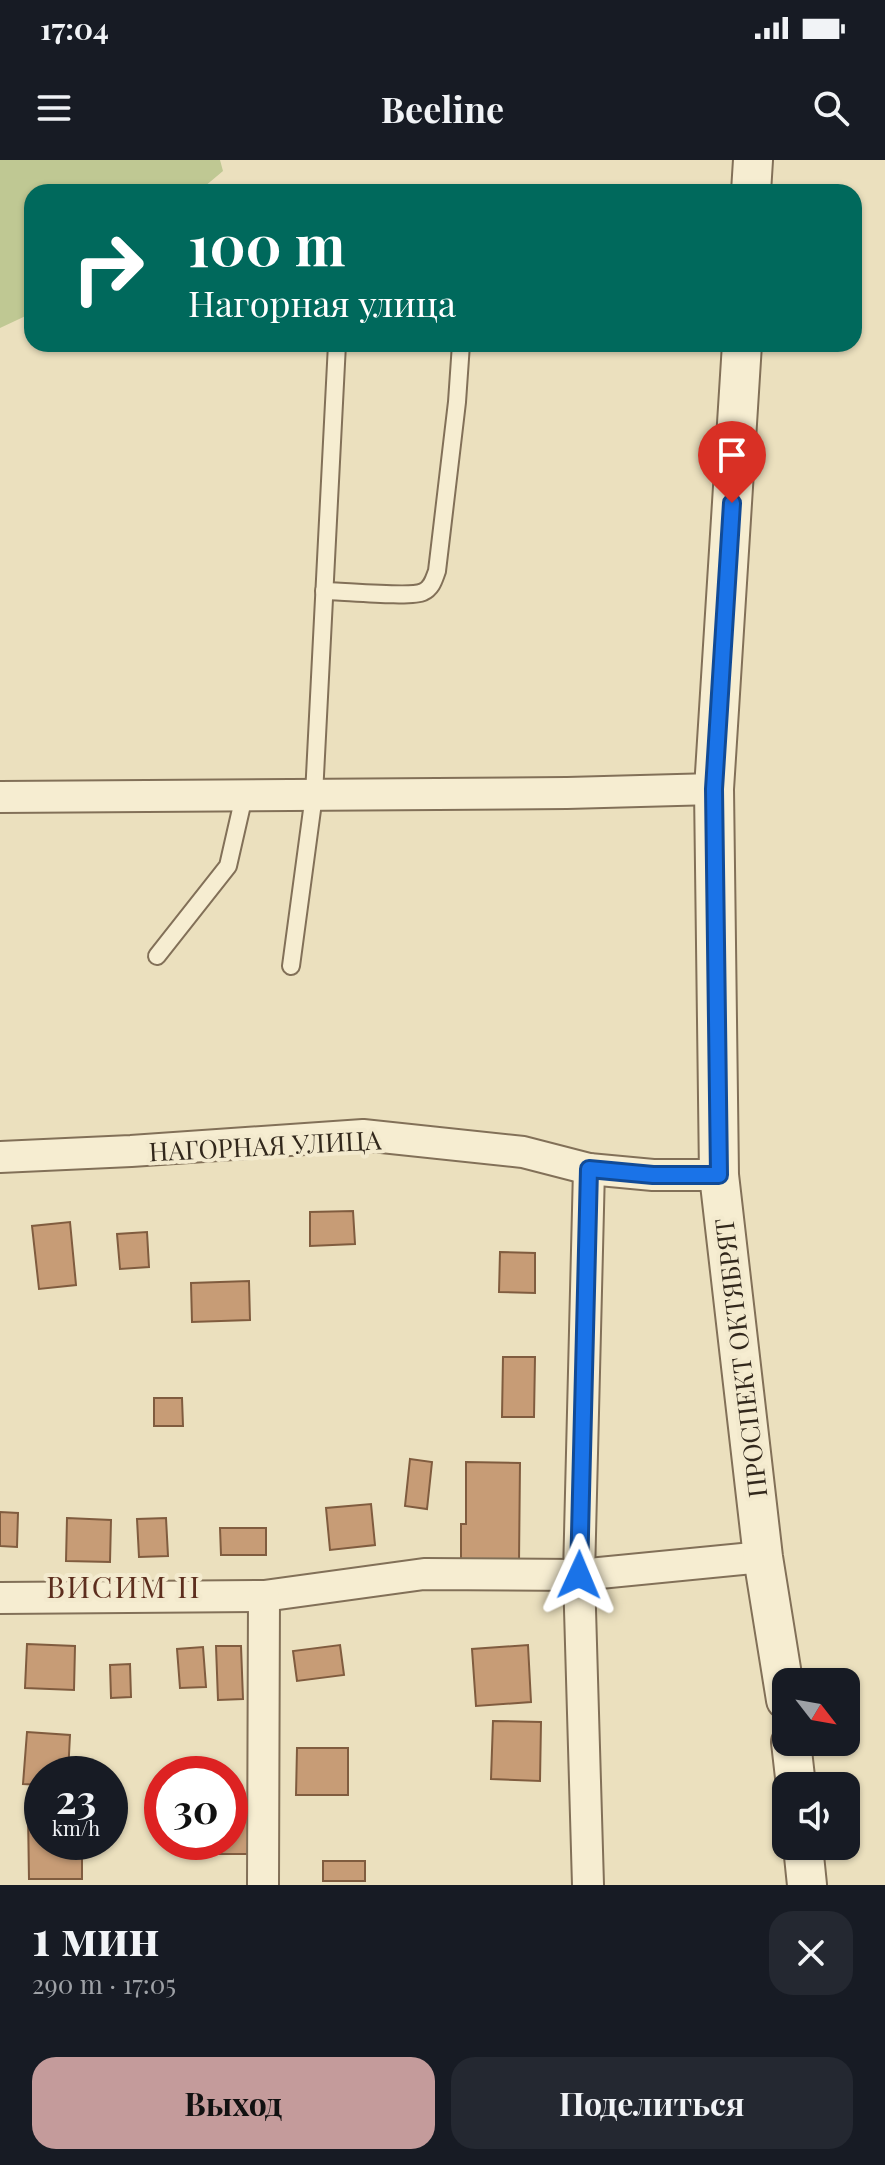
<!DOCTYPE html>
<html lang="ru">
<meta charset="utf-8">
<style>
body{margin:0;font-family:"Playfair Display",serif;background:#242831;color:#f1f3f6;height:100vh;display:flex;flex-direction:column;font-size:30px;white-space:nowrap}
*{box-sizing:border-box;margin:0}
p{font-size:26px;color:#9ea1a6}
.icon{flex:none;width:44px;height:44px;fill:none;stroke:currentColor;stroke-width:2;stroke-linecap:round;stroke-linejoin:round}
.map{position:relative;height:1725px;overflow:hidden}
.details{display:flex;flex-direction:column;background:#171b24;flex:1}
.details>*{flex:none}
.top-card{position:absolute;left:24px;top:24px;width:838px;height:168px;border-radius:24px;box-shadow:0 2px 6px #0004;background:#00695c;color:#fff;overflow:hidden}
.needle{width:52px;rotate:121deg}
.buttons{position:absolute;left:772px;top:1508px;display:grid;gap:16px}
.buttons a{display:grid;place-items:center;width:88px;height:88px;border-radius:16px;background:#171b24;box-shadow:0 2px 6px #0004;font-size:40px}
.speed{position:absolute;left:24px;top:1596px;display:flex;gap:16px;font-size:40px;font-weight:700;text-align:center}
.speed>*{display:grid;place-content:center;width:104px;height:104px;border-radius:50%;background:#171b24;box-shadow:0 2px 6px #0004;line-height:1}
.speed small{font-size:20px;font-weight:400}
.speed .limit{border:12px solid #d22;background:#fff;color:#111}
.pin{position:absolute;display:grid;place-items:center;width:68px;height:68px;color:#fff;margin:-82px -34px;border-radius:50% 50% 50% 0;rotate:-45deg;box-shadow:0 0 8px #0007}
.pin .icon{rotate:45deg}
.me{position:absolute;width:88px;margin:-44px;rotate:1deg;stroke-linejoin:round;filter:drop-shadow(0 0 6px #0008)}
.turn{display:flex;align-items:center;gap:28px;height:168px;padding:0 32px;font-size:36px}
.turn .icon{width:104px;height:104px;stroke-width:2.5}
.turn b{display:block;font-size:56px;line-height:68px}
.round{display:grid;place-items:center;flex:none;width:84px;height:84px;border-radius:24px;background:#242831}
.head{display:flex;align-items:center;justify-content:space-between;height:136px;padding:0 32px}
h1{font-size:48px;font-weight:700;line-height:60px}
.cta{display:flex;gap:16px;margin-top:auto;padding:16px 32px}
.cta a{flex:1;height:92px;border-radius:24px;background:#c49b9b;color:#111;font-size:32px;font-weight:700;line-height:92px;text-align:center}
.cta a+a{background:#242831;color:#f1f3f6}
.status{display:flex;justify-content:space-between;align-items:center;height:56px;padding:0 40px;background:#171b24;direction:ltr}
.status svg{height:22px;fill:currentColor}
header{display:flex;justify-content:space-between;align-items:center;height:104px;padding:0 32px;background:#171b24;font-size:36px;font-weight:700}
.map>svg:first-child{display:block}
.green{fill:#bfc893}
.building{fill:#c79c76;stroke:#805c3f;stroke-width:2}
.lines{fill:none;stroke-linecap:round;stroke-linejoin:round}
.service-casing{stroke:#827058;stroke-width:20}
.minor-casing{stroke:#827058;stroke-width:34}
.tertiary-casing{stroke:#827058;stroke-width:42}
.service{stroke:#f6edd1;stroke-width:16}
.minor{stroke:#f6edd1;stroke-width:30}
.tertiary{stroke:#f6edd1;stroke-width:38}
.route-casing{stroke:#114b97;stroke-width:20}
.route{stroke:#1a73e8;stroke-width:14}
.labels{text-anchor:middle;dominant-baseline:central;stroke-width:8;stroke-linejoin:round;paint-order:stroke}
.street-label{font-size:26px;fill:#32281c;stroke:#f3eace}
.quarter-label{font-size:30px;letter-spacing:2px;fill:#5d2e1e;stroke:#f3eace}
</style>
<div class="status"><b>17:04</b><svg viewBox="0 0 49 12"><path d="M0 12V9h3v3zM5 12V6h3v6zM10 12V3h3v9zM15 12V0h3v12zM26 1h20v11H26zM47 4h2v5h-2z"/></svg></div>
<header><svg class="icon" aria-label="menu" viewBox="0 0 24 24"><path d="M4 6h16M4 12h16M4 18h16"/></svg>Beeline<svg class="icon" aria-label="search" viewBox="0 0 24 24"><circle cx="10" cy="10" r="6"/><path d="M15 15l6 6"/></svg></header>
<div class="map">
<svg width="885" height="1725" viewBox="0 0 885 1725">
<rect width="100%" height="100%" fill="#ebe0be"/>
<polygon class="green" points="0,0 220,0 223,11 198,32 32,32 32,153 0,168"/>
<g class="building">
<polygon points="353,1051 355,1084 310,1086 310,1052"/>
<polygon points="70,1062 76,1125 39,1129 32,1066"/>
<polygon points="147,1072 149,1107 120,1109 117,1074"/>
<polygon points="500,1092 535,1093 535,1133 499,1132"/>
<polygon points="249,1121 250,1160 192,1162 191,1123"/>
<polygon points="503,1197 535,1197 534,1257 502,1257"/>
<polygon points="154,1238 182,1238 183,1266 154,1266"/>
<polygon points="410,1299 432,1302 427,1349 405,1346"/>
<polygon points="466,1302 520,1303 519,1403 461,1403 461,1364 466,1364"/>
<polygon points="371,1344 375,1385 330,1390 326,1348"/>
<polygon points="0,1352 18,1353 17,1387 0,1386"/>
<polygon points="67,1358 111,1360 110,1402 66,1401"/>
<polygon points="166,1358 168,1396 139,1397 137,1359"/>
<polygon points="220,1368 266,1368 266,1395 221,1395"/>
<polygon points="27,1484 75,1486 74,1530 25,1528"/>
<polygon points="340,1485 344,1515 297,1521 293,1491"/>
<polygon points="528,1485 531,1542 476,1546 472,1489"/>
<polygon points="216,1486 241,1486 243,1539 218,1540"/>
<polygon points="203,1487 206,1527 180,1528 177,1489"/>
<polygon points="130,1504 131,1537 111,1538 110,1505"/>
<polygon points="493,1561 541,1562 540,1621 491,1619"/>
<polygon points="27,1572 70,1575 68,1614 42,1614 42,1625 23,1624"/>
<polygon points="297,1588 348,1588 348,1635 296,1635"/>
<polygon points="42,1653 42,1682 82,1682 82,1719 29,1719 28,1654"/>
<polygon points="230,1653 248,1653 248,1694 213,1694 213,1682 230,1682"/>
<rect x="323" y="1701" width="42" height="20"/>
</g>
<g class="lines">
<defs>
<g id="service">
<path d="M324 431C342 431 411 438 423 432 432 428 434 419 437 411L457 242 461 184"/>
<polyline points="157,796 228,706 244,636"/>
<polyline points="291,806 314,635 337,184"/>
</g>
<g id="minor">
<polyline points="0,637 567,633 714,629"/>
<polyline points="0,997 131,991 363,975 523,992 589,1009 653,1015 719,1015"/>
<polyline points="0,1438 264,1436 424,1414 579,1415 763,1397"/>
<polyline points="263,1725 264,1436"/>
<polyline points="588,1725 579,1415 589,1009"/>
</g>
<g id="tertiary">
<polyline points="751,32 753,0"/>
<polyline points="742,184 714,629 719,1015 763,1397 786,1540"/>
<polyline points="791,1582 796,1626"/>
<polyline points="803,1686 807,1725"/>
</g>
</defs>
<use href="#service" class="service-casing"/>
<use href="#minor" class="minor-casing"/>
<use href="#tertiary" class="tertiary-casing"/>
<use href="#service" class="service"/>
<use href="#minor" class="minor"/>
<use href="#tertiary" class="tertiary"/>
</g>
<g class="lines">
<defs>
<polyline id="route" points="579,1415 589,1009 653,1015 719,1015 714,629 732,343"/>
</defs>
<use href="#route" class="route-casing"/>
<use href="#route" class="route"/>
</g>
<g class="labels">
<g class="street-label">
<text transform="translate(265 985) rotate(-3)">НАГОРНАЯ УЛИЦА</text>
<text transform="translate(740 1198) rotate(-97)">ПРОСПЕКТ ОКТЯБРЯТ</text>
</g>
<g class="quarter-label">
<text x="124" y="1426">ВИСИМ II</text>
</g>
</g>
</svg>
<div class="buttons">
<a><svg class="needle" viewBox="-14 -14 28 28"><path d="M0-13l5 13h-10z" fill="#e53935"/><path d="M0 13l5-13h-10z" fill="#9ea1a6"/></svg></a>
<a><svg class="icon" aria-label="sound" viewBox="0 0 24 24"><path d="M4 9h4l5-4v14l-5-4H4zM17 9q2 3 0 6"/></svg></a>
</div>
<div class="speed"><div>23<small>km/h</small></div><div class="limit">30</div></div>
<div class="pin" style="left:732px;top:343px;background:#d93025"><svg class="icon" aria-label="arrive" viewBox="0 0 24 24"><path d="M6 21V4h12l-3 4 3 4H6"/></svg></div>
<svg class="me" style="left:579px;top:1415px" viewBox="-20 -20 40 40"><path d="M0-17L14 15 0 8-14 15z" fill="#1a73e8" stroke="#fff" stroke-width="4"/></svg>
<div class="top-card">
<div class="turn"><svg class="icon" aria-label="right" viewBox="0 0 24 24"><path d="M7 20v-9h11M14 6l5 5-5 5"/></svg><div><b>100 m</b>Нагорная улица</div></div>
</div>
</div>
<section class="details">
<div class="head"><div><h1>1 мин</h1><p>290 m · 17:05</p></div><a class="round"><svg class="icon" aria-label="close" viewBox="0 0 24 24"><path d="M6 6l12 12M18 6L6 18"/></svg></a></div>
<div class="cta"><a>Выход</a><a>Поделиться</a></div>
</section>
